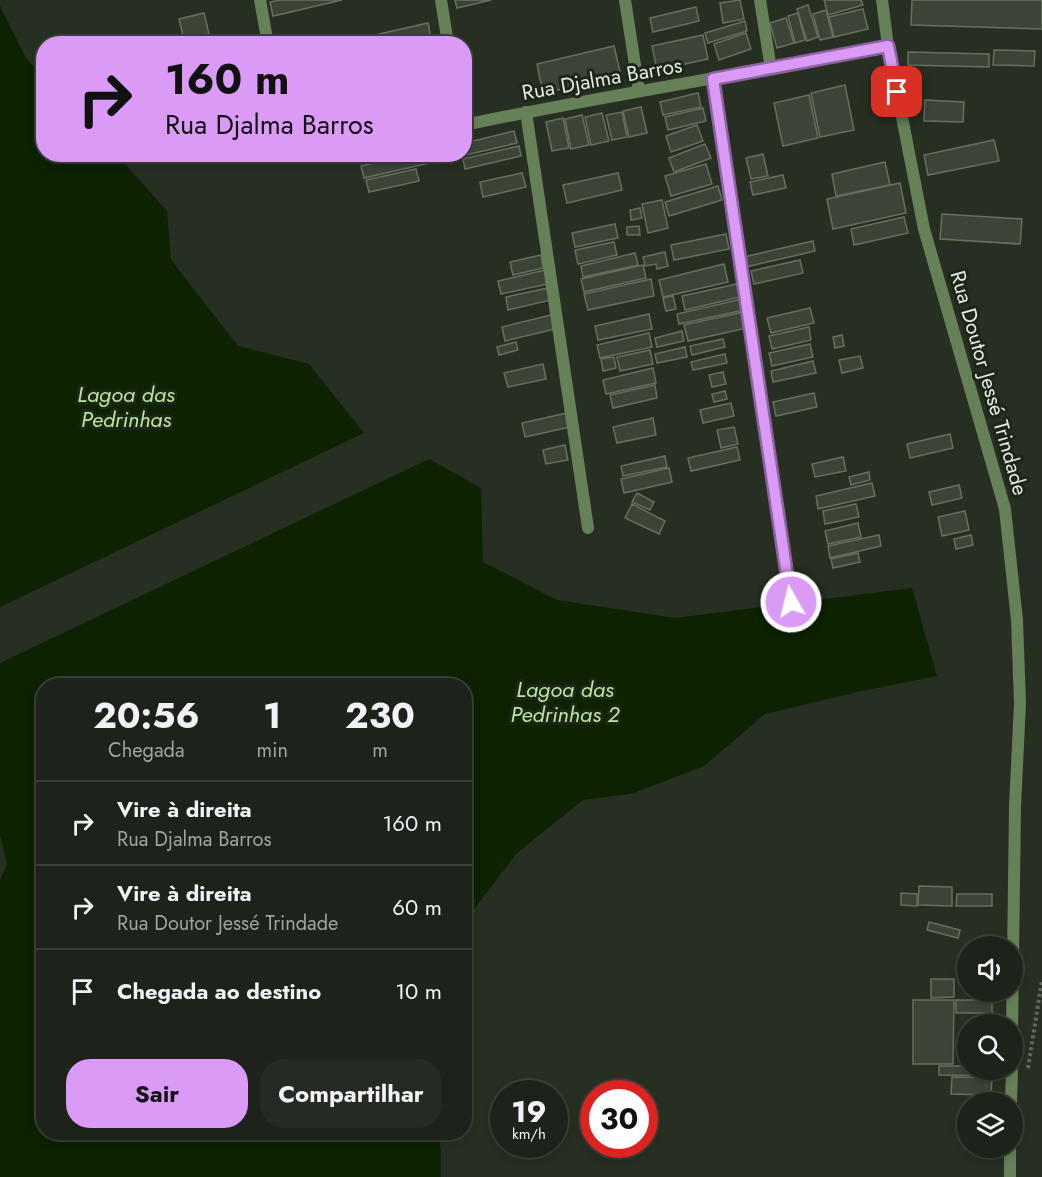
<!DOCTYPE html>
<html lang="pt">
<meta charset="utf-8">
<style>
body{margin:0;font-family:Jost,sans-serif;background:#252b23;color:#f1f3f6;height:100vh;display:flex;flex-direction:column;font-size:22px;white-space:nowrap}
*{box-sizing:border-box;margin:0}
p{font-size:20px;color:#a0a4a2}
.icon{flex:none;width:33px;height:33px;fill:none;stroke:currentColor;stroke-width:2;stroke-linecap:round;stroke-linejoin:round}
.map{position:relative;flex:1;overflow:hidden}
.details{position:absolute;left:36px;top:678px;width:436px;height:462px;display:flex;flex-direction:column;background:#1d231a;border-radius:24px;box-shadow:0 3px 9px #0003,0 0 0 2px #3b4039}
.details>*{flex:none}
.guide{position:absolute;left:36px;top:36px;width:436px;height:126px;border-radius:24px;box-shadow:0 3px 9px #0003,0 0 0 2px #3b4039;background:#da9af6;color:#111;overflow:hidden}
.tools{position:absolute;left:957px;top:936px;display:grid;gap:12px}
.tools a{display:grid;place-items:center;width:66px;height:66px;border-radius:50%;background:#1d231a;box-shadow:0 3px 9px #0003,0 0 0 2px #3b4039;font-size:30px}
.speed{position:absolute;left:490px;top:1080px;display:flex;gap:12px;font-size:30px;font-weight:700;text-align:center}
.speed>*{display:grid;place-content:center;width:78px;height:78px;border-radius:50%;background:#1d231a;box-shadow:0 3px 9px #0003,0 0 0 2px #3b4039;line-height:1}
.speed small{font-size:15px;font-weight:400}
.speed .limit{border:9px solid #d22;background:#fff;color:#111}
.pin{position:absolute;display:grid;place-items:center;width:51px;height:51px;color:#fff;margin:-26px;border-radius:12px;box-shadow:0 3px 9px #0006}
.me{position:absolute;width:66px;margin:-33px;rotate:352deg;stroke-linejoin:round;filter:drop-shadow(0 0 4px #0008)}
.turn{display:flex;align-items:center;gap:21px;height:126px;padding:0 30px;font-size:27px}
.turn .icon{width:78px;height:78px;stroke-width:2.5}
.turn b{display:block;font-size:42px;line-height:51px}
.eta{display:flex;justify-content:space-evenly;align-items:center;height:102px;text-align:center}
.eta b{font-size:36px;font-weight:700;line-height:42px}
.primary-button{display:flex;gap:12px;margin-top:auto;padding:12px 30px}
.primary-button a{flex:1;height:69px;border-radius:24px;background:#da9af6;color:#111;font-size:24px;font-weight:700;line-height:69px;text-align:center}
.primary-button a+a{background:#252b23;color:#f1f3f6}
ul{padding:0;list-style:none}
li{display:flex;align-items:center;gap:18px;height:84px;padding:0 30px;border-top:2px solid #3b4039}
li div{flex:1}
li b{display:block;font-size:22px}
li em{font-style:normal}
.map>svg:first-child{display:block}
.water{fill:#0c2200}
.building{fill:#3b4436;stroke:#657060;stroke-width:1.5}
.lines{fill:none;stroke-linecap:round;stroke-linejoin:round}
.path{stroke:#60685c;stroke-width:4;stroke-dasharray:3 3;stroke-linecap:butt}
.street{stroke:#668058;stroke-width:12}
.route-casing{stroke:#8e64a0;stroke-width:15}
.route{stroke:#da9af6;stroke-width:10}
.labels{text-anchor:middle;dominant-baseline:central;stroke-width:6;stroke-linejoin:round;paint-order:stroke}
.street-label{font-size:21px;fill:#e4eae1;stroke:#1d2618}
.water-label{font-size:22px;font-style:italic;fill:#b6e99b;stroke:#1d2618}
</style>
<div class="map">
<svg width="1042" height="1177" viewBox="0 0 1042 1177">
<rect width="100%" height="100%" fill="#272f22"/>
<g class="water">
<polygon points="0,6 26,58 43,77 44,154 117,155 167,211 171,260 238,346 309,364 364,433 0,607"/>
<polygon points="429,459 481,488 483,562 557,600 675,618 912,588 937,676 862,691 765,714 704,766 631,794 583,800 517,853 465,921 465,686 44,686 44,1132 438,1133 441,1152 441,1177 0,1177 0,880 7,864 0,836 0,663"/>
</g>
<g class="building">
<polygon points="280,0 342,0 273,16 270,2"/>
<polygon points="455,0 491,0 457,8"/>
<polygon points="740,0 744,19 723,23 720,3"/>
<polygon points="824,0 861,0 863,5 828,15"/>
<polygon points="912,0 1042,0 1042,29 911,25"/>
<polygon points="808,5 818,37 807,41 797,9"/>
<polygon points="696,7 699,21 653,32 650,18"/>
<polygon points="863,9 868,29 834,37 829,17"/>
<polygon points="826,10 833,37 820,40 813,14"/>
<polygon points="204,13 209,34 184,40 179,19"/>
<polygon points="798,13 805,40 795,43 788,16"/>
<polygon points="786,18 794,43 777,48 770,23"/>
<polygon points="745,21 747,31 708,43 705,33"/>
<polygon points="428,23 432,44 358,44 357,39"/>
<polygon points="746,33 751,49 719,60 714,44"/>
<polygon points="703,35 708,59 657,70 652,46"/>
<polygon points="614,46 621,76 543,93 537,64"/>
<polygon points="994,50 1035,51 1034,66 993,65"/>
<polygon points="908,52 989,54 989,67 908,65"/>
<polygon points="845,85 854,130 820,137 811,93"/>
<polygon points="698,93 701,107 663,115 660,102"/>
<polygon points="809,95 818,138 783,146 774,103"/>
<polygon points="925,100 964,102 963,122 924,121"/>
<polygon points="641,107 647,133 629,137 623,111"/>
<polygon points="703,108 706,121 668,130 665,117"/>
<polygon points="622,112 627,137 612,140 606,115"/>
<polygon points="602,113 609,141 591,145 585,117"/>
<polygon points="582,115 589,145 571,149 565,119"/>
<polygon points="563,118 569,148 552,151 546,122"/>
<polygon points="697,125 703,141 671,152 666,136"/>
<polygon points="514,131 517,143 466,155 465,143"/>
<polygon points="994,140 999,161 928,175 924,155"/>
<polygon points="705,144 711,158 674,172 669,158"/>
<polygon points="519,146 521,156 465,169 463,159"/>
<polygon points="411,154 456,154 456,157 364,178 361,166"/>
<polygon points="763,154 768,176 751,179 746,158"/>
<polygon points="885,162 890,185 836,196 832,174"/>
<polygon points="706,164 712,184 671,196 665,176"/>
<polygon points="416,169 419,181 369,192 366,180"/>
<polygon points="522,173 526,187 483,197 480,182"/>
<polygon points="618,173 622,190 567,203 563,185"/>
<polygon points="783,175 786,188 753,195 750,182"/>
<polygon points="900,183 906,213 833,229 827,199"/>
<polygon points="718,186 722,200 669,216 665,202"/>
<polygon points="662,200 668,228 648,233 642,204"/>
<polygon points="640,208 642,218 631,220 630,210"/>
<polygon points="942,214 1022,219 1020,244 940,239"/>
<polygon points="904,217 908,233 854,245 851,229"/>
<polygon points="615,224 618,238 575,247 572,233"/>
<polygon points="639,226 640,235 627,235 627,227"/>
<polygon points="726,234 729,249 674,260 671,245"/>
<polygon points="813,241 815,251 746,267 744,257"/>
<polygon points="614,242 617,255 578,264 575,250"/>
<polygon points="665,252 668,266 657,269 656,264 645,266 643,257"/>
<polygon points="635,253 638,265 583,277 581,266"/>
<polygon points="541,255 543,268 513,275 510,262"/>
<polygon points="800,260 803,273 754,284 751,271"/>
<polygon points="724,264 728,282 663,297 659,280"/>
<polygon points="643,265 646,278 584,292 581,279"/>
<polygon points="545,270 548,284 501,294 498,281"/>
<polygon points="651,279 654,296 588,310 584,294"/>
<polygon points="737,284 740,297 685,310 682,296"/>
<polygon points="548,288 551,300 508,310 506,297"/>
<polygon points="673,296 676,309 666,311 663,298"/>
<polygon points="742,299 744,310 679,324 677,314"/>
<polygon points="810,308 814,323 771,333 767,318"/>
<polygon points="743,312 747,328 688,341 684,325"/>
<polygon points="649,314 652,329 598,340 595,326"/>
<polygon points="551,315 555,329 505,341 502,327"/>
<polygon points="809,327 811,340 772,349 769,336"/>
<polygon points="682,331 684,341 657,347 655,338"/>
<polygon points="649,333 652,347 600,358 597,345"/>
<polygon points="842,335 844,346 835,348 833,337"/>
<polygon points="723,339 725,347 692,355 690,346"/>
<polygon points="516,342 518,350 499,355 497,347"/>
<polygon points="810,344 813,357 772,366 769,353"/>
<polygon points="685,347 687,357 657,363 655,354"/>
<polygon points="650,350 653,364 620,371 617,357"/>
<polygon points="725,354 727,363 693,370 691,362"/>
<polygon points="860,356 863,368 842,373 839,360"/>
<polygon points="614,357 616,368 603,371 601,359"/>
<polygon points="813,361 816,373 773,382 771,371"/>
<polygon points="543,364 546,379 508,387 504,373"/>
<polygon points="653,368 656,383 606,394 603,380"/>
<polygon points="723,372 726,384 712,387 709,375"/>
<polygon points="655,385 657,398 613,408 610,395"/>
<polygon points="725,391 727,399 714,402 712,394"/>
<polygon points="814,393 817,407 776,416 773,402"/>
<polygon points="731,403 734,416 703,423 700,410"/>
<polygon points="567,413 570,427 525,437 522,423"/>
<polygon points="653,418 656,435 617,443 613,427"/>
<polygon points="734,427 738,444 721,448 717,430"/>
<polygon points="950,434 953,448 910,458 907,444"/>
<polygon points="565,445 568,460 546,464 543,450"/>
<polygon points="737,447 740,460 691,471 688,458"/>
<polygon points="665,456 667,467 623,476 621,466"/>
<polygon points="843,457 846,471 815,477 812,464"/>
<polygon points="669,468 672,482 624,493 621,479"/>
<polygon points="869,472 870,480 851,485 849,477"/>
<polygon points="872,483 875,496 818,509 816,496"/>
<polygon points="959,485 962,498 932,505 929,492"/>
<polygon points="637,493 654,502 650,510 632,502"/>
<polygon points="632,504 665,521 659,534 625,518"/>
<polygon points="856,504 859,517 825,524 823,511"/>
<polygon points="965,511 969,530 942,536 938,517"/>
<polygon points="858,523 861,537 828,544 825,531"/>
<polygon points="879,535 881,546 830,558 828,546"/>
<polygon points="971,535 973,545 956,549 954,539"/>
<polygon points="858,553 860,562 833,568 831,559"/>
<polygon points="919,886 952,887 952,906 918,905"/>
<polygon points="901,893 917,894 917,906 901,905"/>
<polygon points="957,894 992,894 992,906 956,906"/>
<polygon points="929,922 960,930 958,938 927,930"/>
<rect x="979" y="941" width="13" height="5"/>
<polygon points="931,979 954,979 954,997 931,998"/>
<polygon points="913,1000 954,1000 953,1064 913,1064"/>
<rect x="956" y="1000" width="36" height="13"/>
<polygon points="939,1066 968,1066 968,1070 990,1070 990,1076 939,1075"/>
<polygon points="952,1077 992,1078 991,1095 951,1094"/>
</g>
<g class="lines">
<polyline class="path" points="1028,1068 1042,980"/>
<g class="street">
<polyline points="260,0 268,44"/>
<polyline points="441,0 448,44"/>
<polyline points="625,0 639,91"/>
<polyline points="760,0 771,69"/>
<polyline points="882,0 888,46 924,229 1005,509 1017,620 1020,703 1015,807 1012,1033"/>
<polyline points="713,79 791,602"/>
<polyline points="526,112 588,528"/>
<path d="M465 125C605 95 747 74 888 46"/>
<polyline points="1011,1102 1012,1070"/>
<polyline points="1010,1177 1010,1148"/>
</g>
</g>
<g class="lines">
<defs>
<polyline id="route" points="791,602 713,79 888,46 897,92"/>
</defs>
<use href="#route" class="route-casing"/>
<use href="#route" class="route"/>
</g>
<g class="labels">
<g class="street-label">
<text transform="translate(602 79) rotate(-10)">Rua Djalma Barros</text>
<text transform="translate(989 383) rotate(74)">Rua Doutor Jessé Trindade</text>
</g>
<g class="water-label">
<text x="126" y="394">Lagoa das<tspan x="126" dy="25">Pedrinhas</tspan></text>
<text x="565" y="689">Lagoa das<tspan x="565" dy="25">Pedrinhas 2</tspan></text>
</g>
</g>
</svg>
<div class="tools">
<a><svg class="icon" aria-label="sound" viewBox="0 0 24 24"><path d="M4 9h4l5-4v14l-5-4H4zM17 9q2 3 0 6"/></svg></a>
<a><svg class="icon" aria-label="search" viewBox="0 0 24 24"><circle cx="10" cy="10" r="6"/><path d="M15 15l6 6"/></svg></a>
<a><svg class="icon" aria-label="layers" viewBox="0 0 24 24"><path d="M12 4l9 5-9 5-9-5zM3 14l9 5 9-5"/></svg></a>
</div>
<div class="speed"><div>19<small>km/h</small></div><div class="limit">30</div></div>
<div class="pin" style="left:897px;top:92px;background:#d93025"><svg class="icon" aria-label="arrive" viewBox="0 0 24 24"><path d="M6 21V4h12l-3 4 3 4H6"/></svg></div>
<svg class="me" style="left:791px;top:602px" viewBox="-20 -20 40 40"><circle r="17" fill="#da9af6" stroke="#fff" stroke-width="3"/><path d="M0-11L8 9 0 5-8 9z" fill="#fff"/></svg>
<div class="guide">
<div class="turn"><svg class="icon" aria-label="right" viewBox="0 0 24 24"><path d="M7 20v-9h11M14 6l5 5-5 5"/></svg><div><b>160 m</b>Rua Djalma Barros</div></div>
</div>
<section class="details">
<div class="eta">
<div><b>20:56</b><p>Chegada</p></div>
<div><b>1</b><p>min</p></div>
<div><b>230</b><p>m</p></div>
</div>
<ul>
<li><svg class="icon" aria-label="right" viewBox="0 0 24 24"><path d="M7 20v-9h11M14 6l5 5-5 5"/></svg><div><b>Vire à direita</b><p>Rua Djalma Barros</p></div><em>160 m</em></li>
<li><svg class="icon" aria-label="right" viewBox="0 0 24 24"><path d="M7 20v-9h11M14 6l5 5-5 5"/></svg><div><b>Vire à direita</b><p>Rua Doutor Jessé Trindade</p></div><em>60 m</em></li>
<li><svg class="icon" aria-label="arrive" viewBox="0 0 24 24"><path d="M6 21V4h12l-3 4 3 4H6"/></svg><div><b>Chegada ao destino</b></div><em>10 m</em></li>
</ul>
<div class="primary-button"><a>Sair</a><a>Compartilhar</a></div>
</section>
</div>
